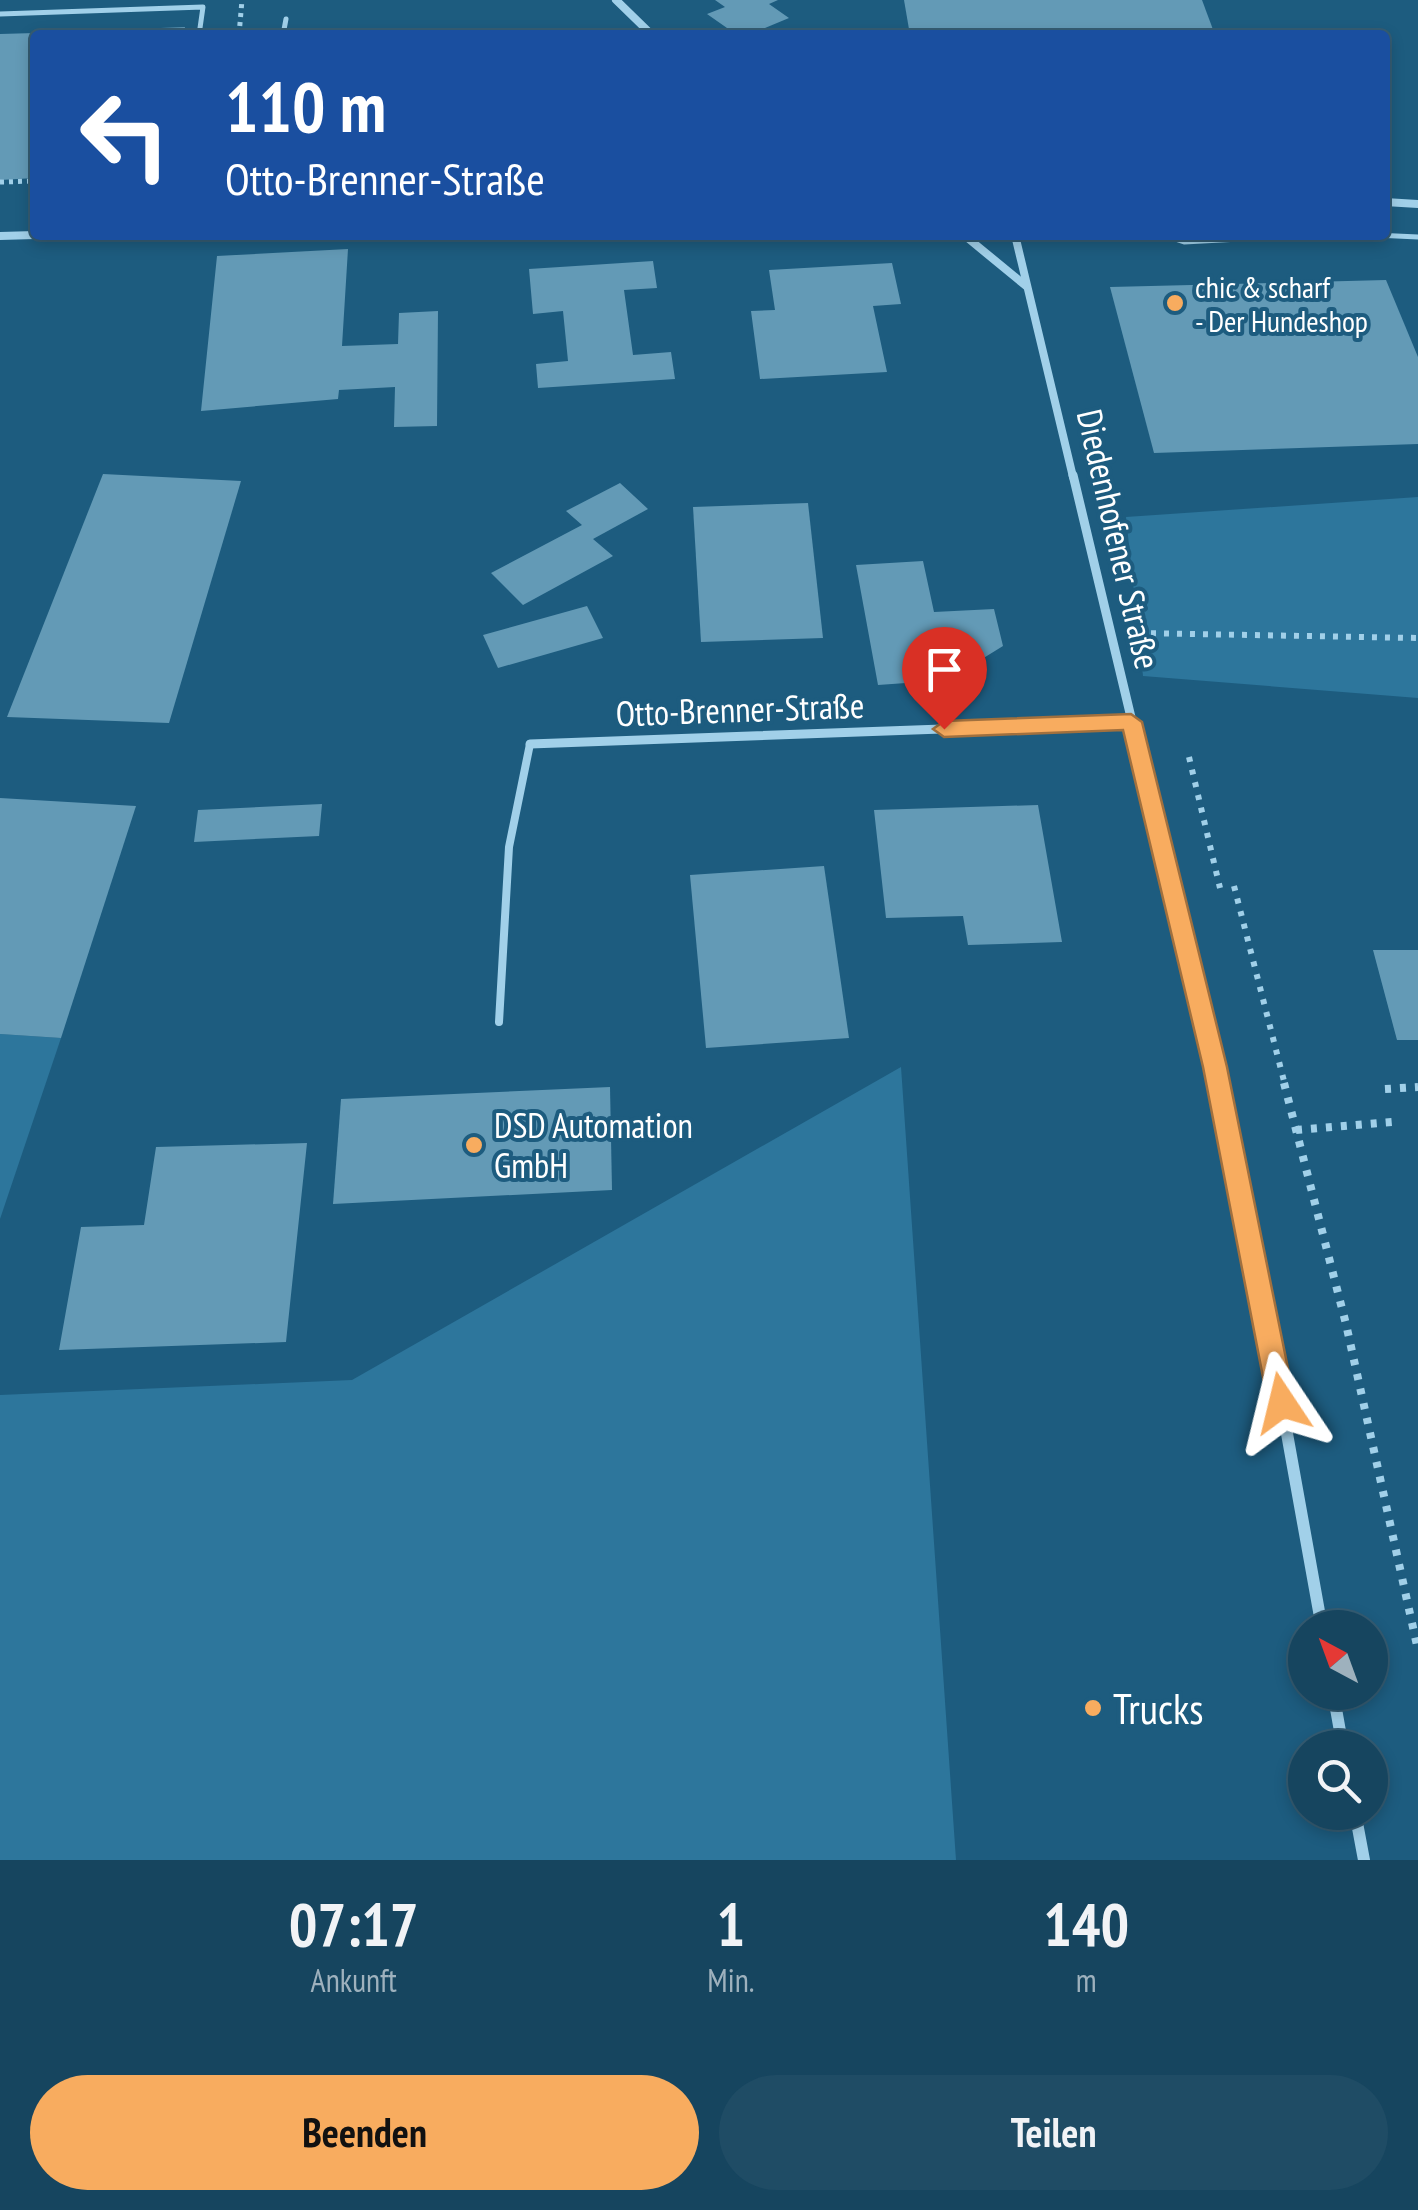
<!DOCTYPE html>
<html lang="de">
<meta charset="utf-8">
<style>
body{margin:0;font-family:"PT Sans Narrow",sans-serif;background:#1f4c65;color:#f1f3f6;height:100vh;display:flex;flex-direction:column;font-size:38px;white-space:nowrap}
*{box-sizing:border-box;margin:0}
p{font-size:32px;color:#9eb1bd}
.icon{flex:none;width:55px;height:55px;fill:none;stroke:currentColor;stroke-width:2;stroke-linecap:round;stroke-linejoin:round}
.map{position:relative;height:1860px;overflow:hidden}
.sheet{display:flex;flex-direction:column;background:#16455f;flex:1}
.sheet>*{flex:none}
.hud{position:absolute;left:30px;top:30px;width:1360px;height:210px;border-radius:10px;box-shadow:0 5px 15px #0003,0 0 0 2px #355d74;background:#1a4fa0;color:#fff;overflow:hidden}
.needle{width:65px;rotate:319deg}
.fabs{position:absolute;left:1288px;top:1610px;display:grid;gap:20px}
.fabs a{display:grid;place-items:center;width:100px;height:100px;border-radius:50%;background:#16455f;box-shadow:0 5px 15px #0003,0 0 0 2px #355d74;font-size:50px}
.pin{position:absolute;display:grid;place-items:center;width:85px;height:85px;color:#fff;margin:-102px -42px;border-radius:50% 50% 50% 0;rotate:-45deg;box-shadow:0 0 10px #0007}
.pin .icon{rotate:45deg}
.me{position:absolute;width:110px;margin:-55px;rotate:350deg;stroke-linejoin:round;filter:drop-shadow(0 0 8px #0008)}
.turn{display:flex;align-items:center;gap:35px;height:210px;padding:0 30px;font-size:45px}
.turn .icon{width:130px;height:130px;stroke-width:2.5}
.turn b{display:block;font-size:70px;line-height:85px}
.eta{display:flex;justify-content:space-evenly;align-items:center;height:170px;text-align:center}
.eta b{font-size:60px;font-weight:700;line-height:70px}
.action{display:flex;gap:20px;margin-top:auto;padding:20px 30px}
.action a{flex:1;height:115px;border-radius:60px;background:#f8ac5f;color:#111;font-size:40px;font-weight:700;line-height:115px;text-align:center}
.action a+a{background:#1f4c65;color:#f1f3f6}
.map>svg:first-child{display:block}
.green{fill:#2d769c}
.building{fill:#639ab6}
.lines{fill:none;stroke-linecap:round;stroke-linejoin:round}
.path-far2{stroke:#a1d0e9;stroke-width:5;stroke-dasharray:4 5;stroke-linecap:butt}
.path-far1{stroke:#a1d0e9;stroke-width:6;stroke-dasharray:5 8;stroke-linecap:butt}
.path{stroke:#a1d0e9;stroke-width:8;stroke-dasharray:6 9;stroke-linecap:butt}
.lane-far1{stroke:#a1d0e9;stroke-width:5}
.lane{stroke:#a1d0e9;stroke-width:8}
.street-far2{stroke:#a1d0e9;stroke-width:8}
.street-far1{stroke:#a1d0e9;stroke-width:9}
.street{stroke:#a1d0e9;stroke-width:12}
.route{fill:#f8ac5f;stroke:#a1703e;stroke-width:2.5}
.poi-dot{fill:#f8ac5f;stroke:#1d5c7f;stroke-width:4}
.labels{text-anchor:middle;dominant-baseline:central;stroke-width:8;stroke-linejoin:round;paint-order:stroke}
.far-poi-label{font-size:30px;fill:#fff;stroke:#1d5c7f;text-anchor:start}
.street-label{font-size:35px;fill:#fff;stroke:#1d5c7f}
.poi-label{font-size:35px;fill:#fff;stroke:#1d5c7f;text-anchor:start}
.near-poi-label{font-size:42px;fill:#fff;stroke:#1d5c7f;text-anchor:start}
</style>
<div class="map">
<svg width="1418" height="1860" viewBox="0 0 1418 1860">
<rect width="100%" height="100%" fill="#1d5c7f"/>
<g class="green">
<polygon points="1418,497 1418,698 1143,676 1126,517"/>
<polygon points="0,1034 61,1038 0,1219"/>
<polygon points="901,1067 956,1860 0,1860 0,1395 352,1380"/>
</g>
<g class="building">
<polygon points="715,0 778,0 769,4 789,18 748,35 737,35 707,14 725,7"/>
<polygon points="904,0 1202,0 1215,35 910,35"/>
<polygon points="185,27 183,35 63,35 63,32"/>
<polygon points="35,33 35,178 0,180 0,34"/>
<polygon points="348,249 342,346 398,344 399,313 438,311 437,426 394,427 395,387 339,390 338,399 201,411 217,256"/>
<polygon points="653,261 657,288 624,290 633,355 671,352 675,379 538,388 536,364 568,361 563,311 533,314 529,269"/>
<polygon points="892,263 901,304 873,306 887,372 760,379 751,311 775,310 769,270"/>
<polygon points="1386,280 1418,357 1418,444 1154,453 1110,287"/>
<polygon points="103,474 241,481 169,723 7,717"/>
<polygon points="620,483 648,509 593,539 613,556 523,605 491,573 582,525 566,511"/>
<polygon points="808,503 823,638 701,642 693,507"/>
<polygon points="923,561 934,612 994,609 1003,646 948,680 878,685 856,565"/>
<polygon points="587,606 603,638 498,668 483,635"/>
<polygon points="0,798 136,806 61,1038 0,1034"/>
<polygon points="322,804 319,836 194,842 198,810"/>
<polygon points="1038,805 1062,942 968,945 963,916 886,918 874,810"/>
<polygon points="824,866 849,1038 706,1048 690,875"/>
<polygon points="1373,950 1418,950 1418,1040 1397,1040"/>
<polygon points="610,1087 612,1190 333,1204 341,1099"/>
<polygon points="307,1143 286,1342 59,1350 81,1227 144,1225 156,1147"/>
</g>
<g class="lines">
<g class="path-far2">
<polyline points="239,35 242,0"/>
<polyline points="0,182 35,181"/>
</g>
<g class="path-far1">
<polyline points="1138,633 1418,638"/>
<polyline points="1189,757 1220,888"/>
<polyline points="1234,886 1285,1085"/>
</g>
<g class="path">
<polyline points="1284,1083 1346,1324 1418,1650"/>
<polyline points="1385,1089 1418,1087"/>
<polyline points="1296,1130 1393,1122"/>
</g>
<g class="lane-far1">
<polyline points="0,14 203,7 199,35"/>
<polyline points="283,35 286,19"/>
<polyline points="1163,235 1184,242 1314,235"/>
<polyline points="1375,235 1418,237"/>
</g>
<polyline class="lane" points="499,1022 509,847 530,744"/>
<g class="street-far2">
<polyline points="616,0 652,35"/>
<polyline points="1385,202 1418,204"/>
<polyline points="964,235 1026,286"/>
<polyline points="1015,235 1073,477"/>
<polyline points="0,236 35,235"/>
</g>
<g class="street-far1">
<polyline points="1073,475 1219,1085"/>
<polyline points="530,744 1131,722"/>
</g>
<g class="street">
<polyline points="1218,1083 1268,1328 1322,1628"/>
<polyline points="1333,1692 1343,1748"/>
<polyline points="1355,1812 1364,1860"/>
</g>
</g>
<polygon class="route" points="1131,714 1142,722 1227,1067 1295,1403 1291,1412 1282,1416 1272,1412 1268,1403 1203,1067 1123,730 944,737 933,729 944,721"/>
<g class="poi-dot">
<circle cx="1175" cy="303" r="10"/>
<circle cx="474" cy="1145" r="10"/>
<circle cx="1093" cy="1708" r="10"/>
</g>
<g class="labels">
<g class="far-poi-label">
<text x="1195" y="286">chic &amp; scharf<tspan x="1195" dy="34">- Der Hundeshop</tspan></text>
</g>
<g class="street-label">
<text transform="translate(1119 539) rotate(77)">Diedenhofener Straße</text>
<text transform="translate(740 709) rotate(-2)">Otto-Brenner-Straße</text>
</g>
<g class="poi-label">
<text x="494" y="1125">DSD Automation<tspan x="494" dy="40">GmbH</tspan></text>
</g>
<g class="near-poi-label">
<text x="1113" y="1708">Trucks</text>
</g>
</g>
</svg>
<div class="fabs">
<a><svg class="needle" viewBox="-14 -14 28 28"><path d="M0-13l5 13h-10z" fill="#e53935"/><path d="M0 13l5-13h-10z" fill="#9eb1bd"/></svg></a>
<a><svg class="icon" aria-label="search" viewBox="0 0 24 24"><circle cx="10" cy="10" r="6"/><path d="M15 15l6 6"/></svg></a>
</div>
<div class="pin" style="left:944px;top:729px;background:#d93025"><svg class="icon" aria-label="arrive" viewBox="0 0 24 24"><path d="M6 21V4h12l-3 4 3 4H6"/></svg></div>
<svg class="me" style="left:1282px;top:1403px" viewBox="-20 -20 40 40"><path d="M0-17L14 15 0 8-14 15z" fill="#f8ac5f" stroke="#fff" stroke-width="4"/></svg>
<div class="hud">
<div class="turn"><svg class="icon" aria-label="left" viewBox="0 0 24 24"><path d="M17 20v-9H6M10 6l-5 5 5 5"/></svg><div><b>110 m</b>Otto-Brenner-Straße</div></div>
</div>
</div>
<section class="sheet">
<div class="eta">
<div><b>07:17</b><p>Ankunft</p></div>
<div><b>1</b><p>Min.</p></div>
<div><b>140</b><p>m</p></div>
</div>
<div class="action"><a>Beenden</a><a>Teilen</a></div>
</section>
